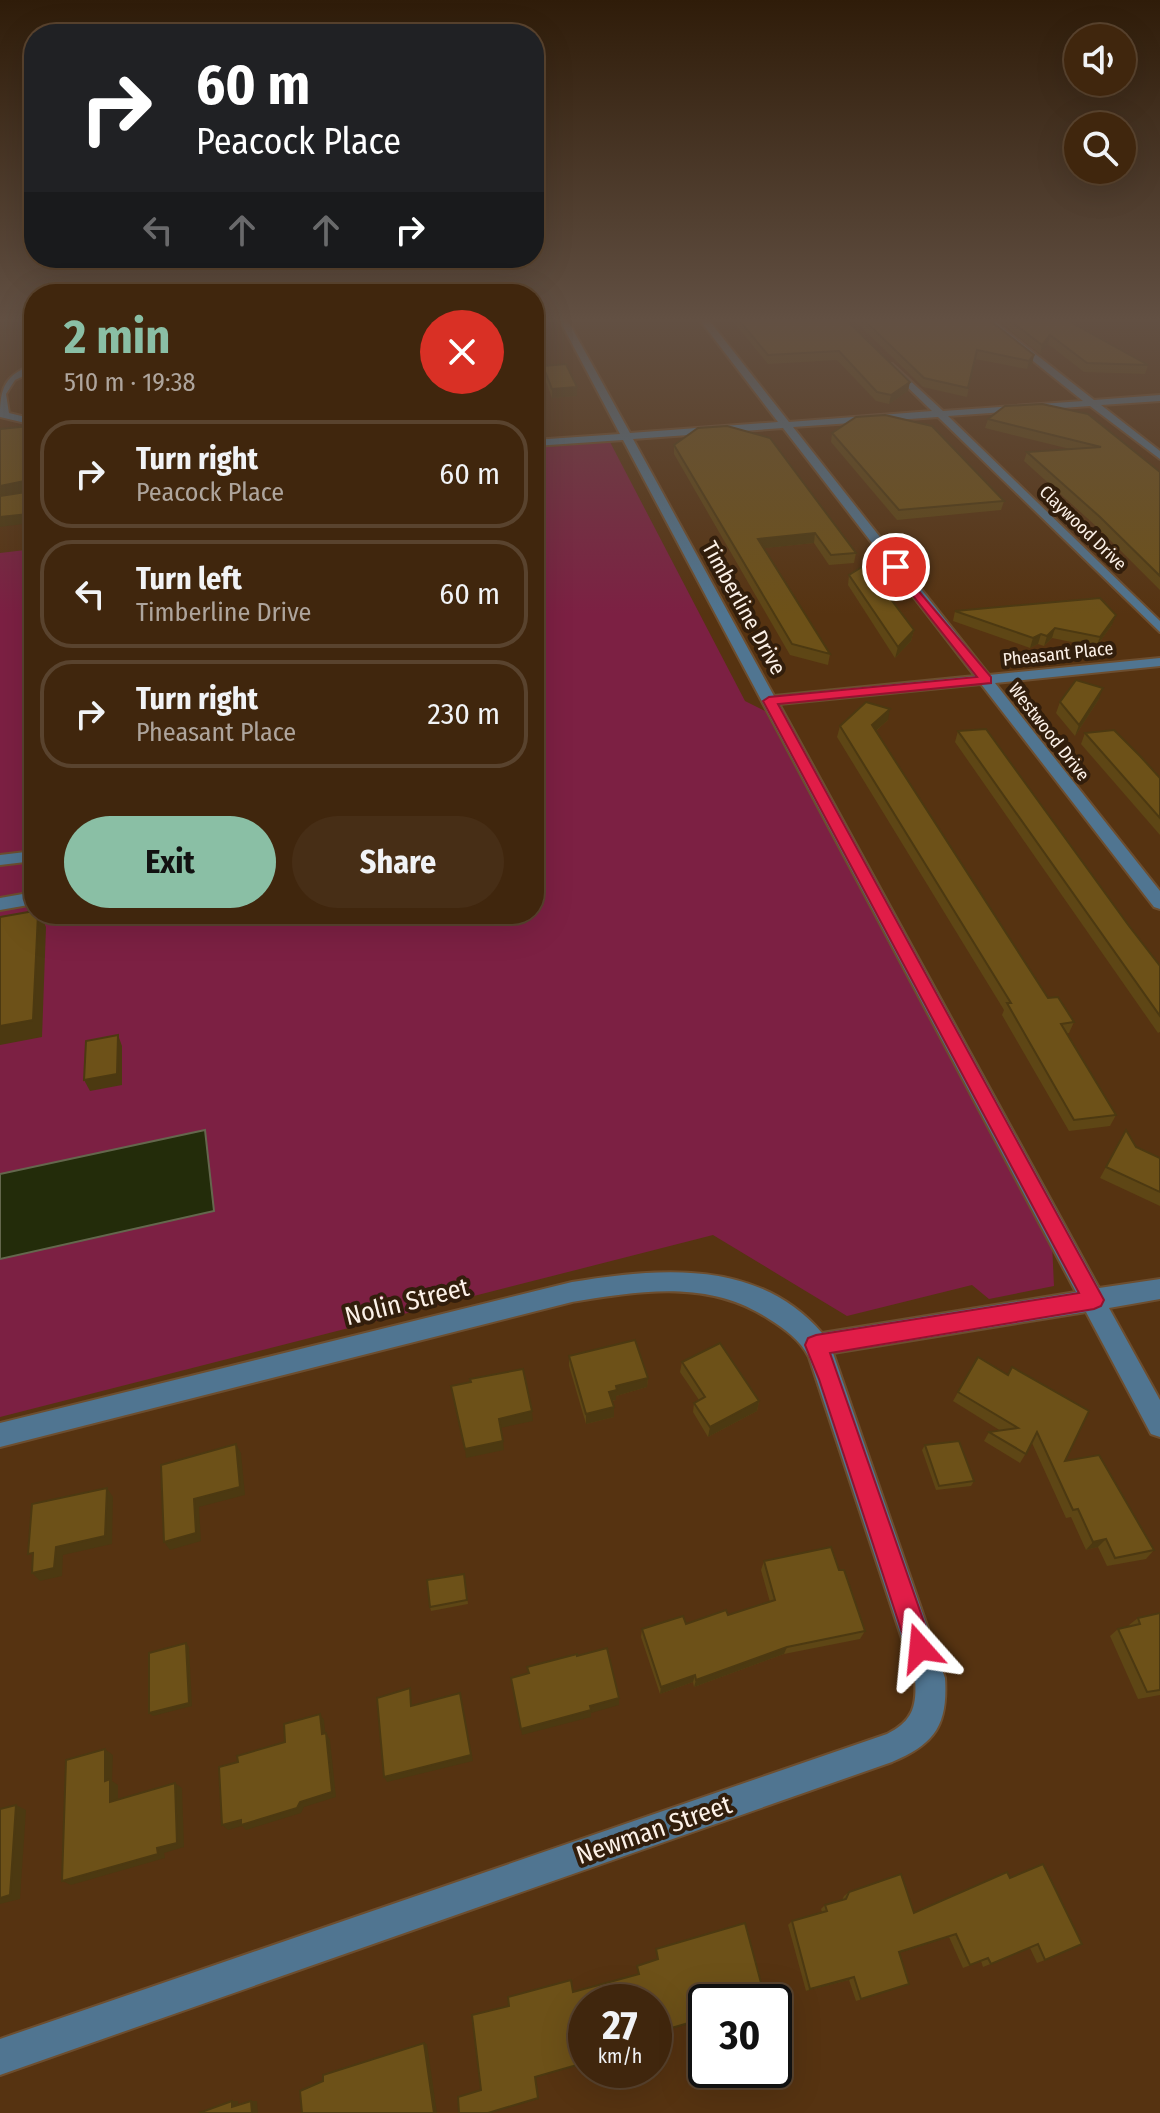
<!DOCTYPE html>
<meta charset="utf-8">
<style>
body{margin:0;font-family:"Fira Sans Condensed",sans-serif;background:#472e16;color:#f1f3f6;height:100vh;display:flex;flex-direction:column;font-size:30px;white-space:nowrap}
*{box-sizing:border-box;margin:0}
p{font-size:26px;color:#aea59d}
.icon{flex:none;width:44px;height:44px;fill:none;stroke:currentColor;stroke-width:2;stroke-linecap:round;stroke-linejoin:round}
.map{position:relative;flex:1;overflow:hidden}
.panel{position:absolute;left:24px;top:284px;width:520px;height:640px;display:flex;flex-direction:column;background:#40260d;border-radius:32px;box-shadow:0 8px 32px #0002,0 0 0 2px #59432e}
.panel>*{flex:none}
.top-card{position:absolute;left:24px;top:24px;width:520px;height:244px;border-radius:32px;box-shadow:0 8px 32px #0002,0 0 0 2px #59432e;background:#202124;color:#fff;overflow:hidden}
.fabs{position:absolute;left:1064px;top:24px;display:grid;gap:16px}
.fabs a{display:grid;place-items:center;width:72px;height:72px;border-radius:50%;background:#40260d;box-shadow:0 8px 32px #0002,0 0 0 2px #59432e;font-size:40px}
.speed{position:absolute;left:568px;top:1984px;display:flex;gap:16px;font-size:40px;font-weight:700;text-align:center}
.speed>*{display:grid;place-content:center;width:104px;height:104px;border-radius:50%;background:#40260d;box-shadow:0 8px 32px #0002,0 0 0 2px #59432e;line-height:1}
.speed small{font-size:20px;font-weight:400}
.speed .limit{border:4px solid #111;border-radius:12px;background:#fff;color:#111}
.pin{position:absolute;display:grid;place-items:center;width:68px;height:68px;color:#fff;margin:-34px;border:4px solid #fff;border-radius:50%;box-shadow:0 2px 8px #0007}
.me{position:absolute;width:88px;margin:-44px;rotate:342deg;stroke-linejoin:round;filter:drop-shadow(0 0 6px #0008)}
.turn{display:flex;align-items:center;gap:28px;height:168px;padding:0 40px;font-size:36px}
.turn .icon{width:104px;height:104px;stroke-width:2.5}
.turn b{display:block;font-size:56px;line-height:68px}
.lanes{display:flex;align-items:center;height:76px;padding:0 40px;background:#0003;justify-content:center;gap:40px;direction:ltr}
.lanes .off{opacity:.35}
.round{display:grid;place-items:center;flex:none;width:84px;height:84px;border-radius:42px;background:#472e16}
.summary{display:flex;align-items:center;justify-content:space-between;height:136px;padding:0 40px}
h1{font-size:48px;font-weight:700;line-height:60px;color:#8abfa5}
.cta{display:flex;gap:16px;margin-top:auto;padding:16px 40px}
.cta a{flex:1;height:92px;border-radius:48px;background:#8abfa5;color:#111;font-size:32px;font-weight:700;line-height:92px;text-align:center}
.cta a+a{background:#472e16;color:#f1f3f6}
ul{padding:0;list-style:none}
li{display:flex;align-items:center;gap:24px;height:108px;margin:0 16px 12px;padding:0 24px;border:4px solid #59432e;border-radius:32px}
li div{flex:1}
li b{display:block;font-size:30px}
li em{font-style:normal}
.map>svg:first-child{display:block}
.green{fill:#7c2043}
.water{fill:#232c0a;stroke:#64674d;stroke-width:2}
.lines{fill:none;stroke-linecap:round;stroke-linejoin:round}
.minor-casing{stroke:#6d4e2f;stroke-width:4}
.minor{fill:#507591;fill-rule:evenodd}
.wall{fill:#5e4615}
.shaded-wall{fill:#4c3911}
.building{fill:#6d5118;stroke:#4c3911;stroke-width:2}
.route{fill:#e11d48;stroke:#92132f;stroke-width:2}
.labels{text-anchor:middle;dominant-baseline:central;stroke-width:8;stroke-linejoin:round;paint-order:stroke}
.far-street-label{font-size:18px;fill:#fcf1e8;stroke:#321e0c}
.street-label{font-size:22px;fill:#fcf1e8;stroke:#321e0c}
.near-street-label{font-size:26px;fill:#fcf1e8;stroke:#321e0c}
</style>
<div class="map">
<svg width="1160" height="2113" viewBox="0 0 1160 2113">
<rect width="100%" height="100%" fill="#563311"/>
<polygon class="green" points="610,442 745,701 765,711 1052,1243 1054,1286 989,1299 972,1285 847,1316 713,1235 0,1417 0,553 34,549 34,914 534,914 534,448"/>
<polygon class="water" points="205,1130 214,1211 0,1259 0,1174"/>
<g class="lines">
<defs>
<g id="minor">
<path d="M559 319H567L630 433 778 422 699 319H708L789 422 932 411 889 369 892 364 943 411 1083 401 981 319H991L1094 400 1160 395V401L1101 405 1160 451V459L1090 406 948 416 1160 621V632L938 417 793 427 989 675 1160 658V666L995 683 1160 891V909L1154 907 981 684 779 704 1099 1288 1160 1279V1299L1109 1308 1160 1400V1437L1151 1434 1086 1312 833 1353 945 1678C948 1725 935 1744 892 1762L0 2075V2039L887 1734C913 1721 917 1706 915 1678L809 1357C800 1340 785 1329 769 1319 708 1279 640 1291 572 1302L0 1447V1423L572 1282C658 1268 758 1258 822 1333L1076 1292 623 440 534 446V440L620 434ZM783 428 975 676 774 696 633 439Z"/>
<path d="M34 364V371L15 380 6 394 9 413 34 419V425L0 417C0 387 5 375 34 364Z"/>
<polygon points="34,851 34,861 0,865 0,855"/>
<polygon points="34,892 34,904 0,910 0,898"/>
</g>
</defs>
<use href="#minor" class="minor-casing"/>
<use href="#minor" class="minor"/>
</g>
<g class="wall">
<polygon points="731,319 845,319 908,391 889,404 876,401 837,360 768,364"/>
<polygon points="853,319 988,319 1034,355 1032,364 1027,369 975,359 967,397 923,387"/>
<polygon points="996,319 1065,319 1148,365 1145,374 1084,372 1048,344 1040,354"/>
<polygon points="543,366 577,396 552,398 543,374"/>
<polygon points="1005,406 1160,472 1160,590 1097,527 1024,461 1027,452 1070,449 985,428 988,419"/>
<polygon points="832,433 1004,501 1001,510 897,520 831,442"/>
<polygon points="674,445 856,553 854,563 829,565 814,543 764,548 830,654 828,665 790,655 674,454"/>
<polygon points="849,575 914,630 911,641 895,658 848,585"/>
<polygon points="955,611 1112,625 1096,647 1052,638 1044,646 1038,644 1030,648 953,621"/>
<polygon points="1099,699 1075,736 1056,713 1060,702"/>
<polygon points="888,720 876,731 1048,998 1074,1022 1069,1033 1067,1033 1116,1115 1110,1126 1069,1131 1002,1015 1004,1010 837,737 840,726"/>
<polygon points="958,731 1129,926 1160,966 1160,1032 1158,1033 955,742"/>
<polygon points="1085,733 1160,778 1160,835 1081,744"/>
<polygon points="1126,1130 1136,1147 1160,1158 1160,1206 1100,1178"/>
<polygon points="569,1356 648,1378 647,1387 616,1396 616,1400 612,1401 614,1417 586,1424 569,1366"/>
<polygon points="978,1357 1065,1461 1154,1550 1146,1559 1107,1566 1098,1547 1086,1550 1071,1517 1066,1518 1032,1443 1020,1463 984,1441 989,1432 1001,1431 953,1401"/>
<polygon points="682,1362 759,1401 757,1411 708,1437 693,1412 694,1403 699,1400 680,1372"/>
<polygon points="925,1445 974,1481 971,1486 936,1490 922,1450"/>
<polygon points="764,1561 839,1570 865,1631 860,1639 784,1654 694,1687 693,1682 660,1694 641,1637 642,1629 686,1624 728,1615 770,1602 761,1570"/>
<polygon points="464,1574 468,1604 431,1611 430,1607"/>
<polygon points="1160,1613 1160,1695 1138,1699 1110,1636 1118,1629 1130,1626 1129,1625 1138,1618"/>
<polygon points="1007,1872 1045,1960 1037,1963 1030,1948 983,1967 981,1961 963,1968 949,1937 899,1953 909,1984 856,2001 849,1980 806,1991 788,1925 792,1921 822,1912 821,1909 825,1905 842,1900 844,1896 849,1892 914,1913"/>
</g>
<g class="shaded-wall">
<polygon points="1050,335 1048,344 1040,354 1042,345"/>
<polygon points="1034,355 1032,364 1027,369 1029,361"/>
<polygon points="910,382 908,391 889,404 891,395"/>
<polygon points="577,387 577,396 552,398 552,389"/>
<polygon points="30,480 34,490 0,496 0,486"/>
<polygon points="28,514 31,523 0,527 0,517"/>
<polygon points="815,533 814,543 757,549 758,539"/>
<polygon points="1116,615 1112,625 1096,647 1100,637"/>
<polygon points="1055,628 1052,638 1044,646 1047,636"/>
<polygon points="914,630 911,641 895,658 898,647"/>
<polygon points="1041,634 1038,644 1030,648 1033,638"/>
<polygon points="1103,688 1099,699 1075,736 1079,725"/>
<polygon points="890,709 888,720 870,736 872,725"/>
<polygon points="38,914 40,914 46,927 42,1037 0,1045 0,1026"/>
<polygon points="118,1035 122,1046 122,1085 90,1091 84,1080"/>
<polygon points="648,1378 647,1387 616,1396 616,1400 609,1401 609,1392 616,1386"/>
<polygon points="759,1401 757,1411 708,1437 710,1427"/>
<polygon points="614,1407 614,1417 586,1424 586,1414"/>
<polygon points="532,1411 533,1421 500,1428 499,1419"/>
<polygon points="503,1441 504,1450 466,1458 465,1449"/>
<polygon points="236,1444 241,1453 245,1495 199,1507 201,1541 170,1550 164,1542 194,1499"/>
<polygon points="107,1488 113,1497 112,1544 63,1555 62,1576 40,1581 32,1573"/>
<polygon points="1106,1539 1098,1547 1086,1550 1093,1542"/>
<polygon points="186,1643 189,1647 192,1706 153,1716 149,1713"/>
<polygon points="787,1647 784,1654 694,1687 696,1680"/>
<polygon points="695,1675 693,1682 660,1694 661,1687"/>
<polygon points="460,1693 473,1761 387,1782 384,1777"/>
<polygon points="619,1698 619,1705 591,1713 591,1717 522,1735 521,1729"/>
<polygon points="320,1714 324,1720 326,1740 322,1734"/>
<polygon points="326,1733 330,1740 336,1797 304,1807 301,1813 246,1830 242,1826 228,1830 222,1825 241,1820"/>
<polygon points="105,1749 113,1755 112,1781 118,1785 118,1807 110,1802 105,1781"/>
<polygon points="175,1783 182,1788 184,1847 164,1853 165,1858 71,1885 62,1881 157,1848"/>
<polygon points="16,1805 26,1810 20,1899 0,1904 0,1898"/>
<polygon points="956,1934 949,1937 893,1955 899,1952"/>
<polygon points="854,1977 849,1980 806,1991 810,1989"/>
<polygon points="706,2018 706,2019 654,2034 654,2033"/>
<polygon points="424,2043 427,2044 437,2113 434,2113"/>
<polygon points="584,2063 536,2077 539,2099 488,2113 535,2077"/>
<polygon points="232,2101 238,2101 239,2108 232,2107"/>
<polygon points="251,2101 257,2101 258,2113 252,2113"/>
</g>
<g class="building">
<polygon points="738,319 845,319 910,382 891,395 877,392 839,351 768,355"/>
<polygon points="863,319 988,319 1034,355 1029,361 977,350 968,388 924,378"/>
<polygon points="1008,319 1065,319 1148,365 1087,363 1050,335 1042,345"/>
<polygon points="566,364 577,387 552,389 543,366"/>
<polygon points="1042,404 1088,414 1160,472 1160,576 1100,517 1027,452 1101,447 988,419 1005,406"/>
<polygon points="885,415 932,426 1004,501 899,510 832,433 856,417"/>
<polygon points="34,416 34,518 30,519 28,514 0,517 0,496 33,491 30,480 0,486 0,429 29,426"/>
<polygon points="727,426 770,438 856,553 831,555 815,533 758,539 830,654 792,644 674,445 698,428"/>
<polygon points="865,565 914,630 898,647 849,575"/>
<polygon points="1100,598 1116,615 1100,637 1055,628 1047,636 1041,634 1033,638 955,611"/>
<polygon points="1076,680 1103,688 1079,725 1060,702"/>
<polygon points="866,702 890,709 872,725 1048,998 1058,997 1074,1022 1061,1024 1116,1115 1074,1120 1007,1003 1011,1003 840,726"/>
<polygon points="986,729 1129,926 1160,966 1160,1016 958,731"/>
<polygon points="1114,730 1140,756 1160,778 1160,818 1085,733"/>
<polygon points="34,911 34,914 38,914 33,1020 0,1026 0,917"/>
<polygon points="118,1035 117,1074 84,1080 86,1041"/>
<polygon points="1126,1130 1136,1147 1160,1158 1160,1192 1106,1167"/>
<polygon points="635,1340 648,1378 616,1386 617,1390 609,1392 614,1407 586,1414 569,1356"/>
<polygon points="720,1343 759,1401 710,1427 694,1403 705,1397 682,1362"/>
<polygon points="978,1357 1008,1375 1012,1367 1089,1411 1065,1461 1099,1455 1154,1550 1115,1558 1106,1539 1093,1542 1078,1509 1073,1510 1037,1432 1026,1454 989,1432 1018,1428 958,1392"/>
<polygon points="523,1369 532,1411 499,1419 503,1441 465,1449 451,1386 471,1382 470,1379"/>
<polygon points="959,1441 974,1481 939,1486 925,1445"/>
<polygon points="236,1444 240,1487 194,1499 196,1533 164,1542 161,1465"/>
<polygon points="107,1488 105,1536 56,1547 54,1568 32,1573 33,1553 28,1554 32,1504"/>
<polygon points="831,1547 839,1570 844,1570 865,1631 787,1647 696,1680 695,1675 661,1687 642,1629 683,1616 686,1624 726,1610 728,1615 775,1600 764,1561"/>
<polygon points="464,1574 467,1600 430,1607 427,1580"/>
<polygon points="1160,1613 1160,1690 1147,1692 1118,1629 1140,1624 1138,1618"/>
<polygon points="186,1643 189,1703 149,1713 149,1653"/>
<polygon points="607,1648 619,1698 590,1706 591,1710 521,1729 511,1678 529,1673 527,1667 577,1654 577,1656"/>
<polygon points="410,1688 411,1706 460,1693 471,1755 384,1777 377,1698"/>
<polygon points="320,1714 322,1734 326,1733 332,1792 300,1802 297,1808 241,1825 241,1820 222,1825 219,1767 238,1762 237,1756 285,1742 284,1724"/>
<polygon points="105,1749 105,1781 110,1779 110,1802 175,1783 177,1843 157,1848 158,1854 62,1881 66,1760"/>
<polygon points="16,1805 10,1895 0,1898 0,1809"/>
<polygon points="1043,1864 1082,1944 1045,1960 1038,1944 991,1964 988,1958 970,1965 956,1934 899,1952 909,1984 861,1999 854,1977 810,1989 792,1921 827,1911 825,1905 846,1899 849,1892 901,1874 914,1913 1007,1872 1010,1878"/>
<polygon points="745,1923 764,1994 750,1999 751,2002 706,2002 706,2018 654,2033 654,2002 586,2002 586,2051 582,2052 584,2063 535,2077 538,2098 488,2113 459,2113 458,2097 481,2090 472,2015 509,2006 508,1997 571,1980 573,1992 639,1974 637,1966 658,1959 656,1949"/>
<polygon points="424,2043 434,2113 302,2113 300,2091 323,2081 323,2075"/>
<polygon points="232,2101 232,2107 251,2101 252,2113 199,2113"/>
</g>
<linearGradient id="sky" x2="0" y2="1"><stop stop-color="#2f1c09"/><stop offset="0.52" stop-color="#625043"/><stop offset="1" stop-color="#625043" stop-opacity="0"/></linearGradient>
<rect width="1160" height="615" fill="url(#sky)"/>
<polygon class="route" points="896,564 991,677 991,683 778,704 1104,1300 1101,1306 1094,1309 830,1353 933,1648 929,1658 920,1662 910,1658 907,1648 819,1379 805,1345 808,1338 816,1335 1079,1293 763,701 769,697 977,677 892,569"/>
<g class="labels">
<g class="far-street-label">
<text transform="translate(1083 528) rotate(44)">Claywood Drive</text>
<text transform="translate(1058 654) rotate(-6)">Pheasant Place</text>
<text transform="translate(1049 732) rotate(52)">Westwood Drive</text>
</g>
<g class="street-label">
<text transform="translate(744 608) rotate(61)">Timberline Drive</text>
</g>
<g class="near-street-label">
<text transform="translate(407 1302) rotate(-14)">Nolin Street</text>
<text transform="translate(654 1830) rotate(-19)">Newman Street</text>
</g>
</g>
</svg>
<div class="fabs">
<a><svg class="icon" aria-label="sound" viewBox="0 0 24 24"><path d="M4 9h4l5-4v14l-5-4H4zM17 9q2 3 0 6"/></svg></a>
<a><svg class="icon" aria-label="search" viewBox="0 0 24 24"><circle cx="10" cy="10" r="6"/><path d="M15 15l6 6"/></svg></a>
</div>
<div class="speed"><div>27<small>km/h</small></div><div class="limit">30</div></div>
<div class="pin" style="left:896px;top:567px;background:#d93025"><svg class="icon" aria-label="arrive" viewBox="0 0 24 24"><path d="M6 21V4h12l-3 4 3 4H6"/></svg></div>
<svg class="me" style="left:920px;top:1648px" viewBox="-20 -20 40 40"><path d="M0-17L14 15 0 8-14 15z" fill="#e11d48" stroke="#fff" stroke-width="4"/></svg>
<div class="top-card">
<div class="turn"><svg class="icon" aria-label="right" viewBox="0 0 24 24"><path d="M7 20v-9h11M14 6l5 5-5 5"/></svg><div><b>60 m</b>Peacock Place</div></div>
<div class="lanes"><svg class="icon off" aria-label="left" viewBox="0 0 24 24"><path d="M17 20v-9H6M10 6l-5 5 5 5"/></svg><svg class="icon off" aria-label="ahead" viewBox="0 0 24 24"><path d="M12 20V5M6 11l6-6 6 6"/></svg><svg class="icon off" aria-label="ahead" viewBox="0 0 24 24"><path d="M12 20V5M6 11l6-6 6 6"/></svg><svg class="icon" aria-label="right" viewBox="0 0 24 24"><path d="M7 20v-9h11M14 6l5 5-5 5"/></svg></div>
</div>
<section class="panel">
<div class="summary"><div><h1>2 min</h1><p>510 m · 19:38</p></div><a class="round" style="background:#d93025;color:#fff"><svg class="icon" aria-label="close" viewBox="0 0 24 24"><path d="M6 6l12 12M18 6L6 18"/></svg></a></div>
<ul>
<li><svg class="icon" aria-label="right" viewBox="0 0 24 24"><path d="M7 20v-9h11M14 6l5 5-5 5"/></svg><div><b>Turn right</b><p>Peacock Place</p></div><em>60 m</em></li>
<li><svg class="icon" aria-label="left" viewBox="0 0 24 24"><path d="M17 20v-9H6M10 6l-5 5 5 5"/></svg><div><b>Turn left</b><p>Timberline Drive</p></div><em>60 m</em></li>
<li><svg class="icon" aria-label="right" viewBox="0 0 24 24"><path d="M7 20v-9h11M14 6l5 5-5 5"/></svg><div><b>Turn right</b><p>Pheasant Place</p></div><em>230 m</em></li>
</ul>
<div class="cta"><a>Exit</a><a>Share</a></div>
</section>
</div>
